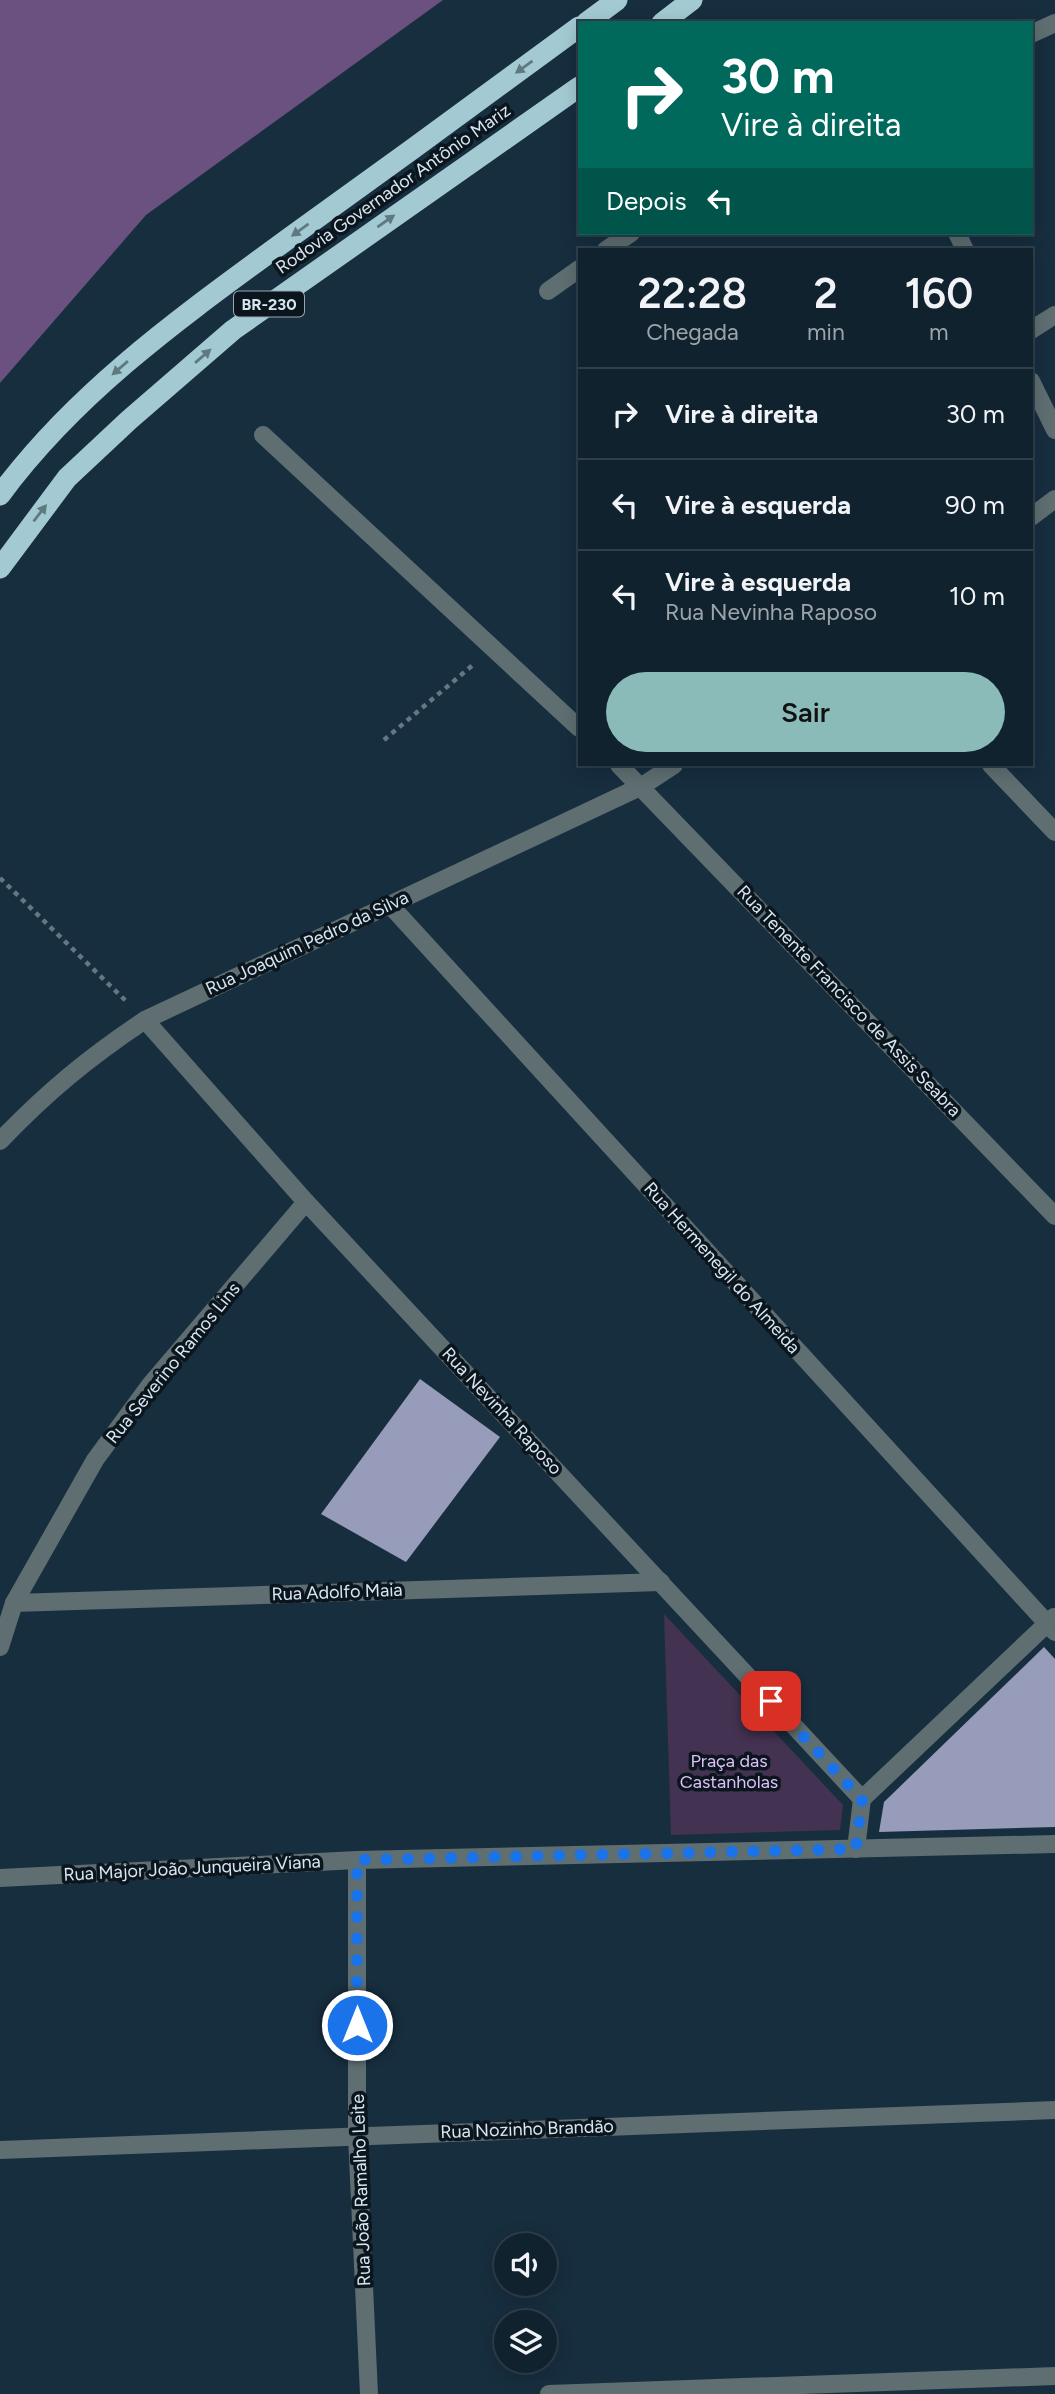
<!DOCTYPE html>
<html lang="pt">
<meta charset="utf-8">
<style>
body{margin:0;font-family:Figtree,sans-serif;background:#1a2a37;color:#f1f3f6;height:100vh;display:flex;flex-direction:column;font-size:26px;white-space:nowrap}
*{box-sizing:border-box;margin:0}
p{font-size:23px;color:#9ca4aa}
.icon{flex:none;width:38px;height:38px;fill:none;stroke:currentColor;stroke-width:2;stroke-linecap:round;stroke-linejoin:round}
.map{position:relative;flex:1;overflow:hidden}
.side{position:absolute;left:578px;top:248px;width:455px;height:518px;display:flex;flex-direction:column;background:#11222f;border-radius:0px;box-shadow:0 4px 18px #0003,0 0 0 2px #303f4b}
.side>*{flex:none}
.guide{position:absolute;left:578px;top:21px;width:455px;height:214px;border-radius:0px;box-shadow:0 4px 18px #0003,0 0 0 2px #303f4b;background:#00695c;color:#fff;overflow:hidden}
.tools{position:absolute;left:494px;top:2233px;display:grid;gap:14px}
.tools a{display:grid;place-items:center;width:63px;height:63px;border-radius:50%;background:#11222f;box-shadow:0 4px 18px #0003,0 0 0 2px #303f4b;font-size:35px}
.pin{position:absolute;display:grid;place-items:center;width:60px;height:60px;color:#fff;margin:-30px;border-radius:14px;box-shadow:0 4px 10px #0006}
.me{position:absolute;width:77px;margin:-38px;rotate:0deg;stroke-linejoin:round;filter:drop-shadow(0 0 5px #0008)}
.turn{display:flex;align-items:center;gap:24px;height:147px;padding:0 28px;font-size:32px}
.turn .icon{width:91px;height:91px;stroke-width:2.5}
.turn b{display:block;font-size:49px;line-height:60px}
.then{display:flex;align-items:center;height:66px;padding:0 28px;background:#0003;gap:14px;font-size:26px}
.eta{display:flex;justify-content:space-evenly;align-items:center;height:119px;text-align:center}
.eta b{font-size:42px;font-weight:600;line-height:49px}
.cta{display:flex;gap:14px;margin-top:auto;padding:14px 28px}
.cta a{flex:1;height:80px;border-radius:42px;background:#8bbbb9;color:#111;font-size:28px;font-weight:600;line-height:80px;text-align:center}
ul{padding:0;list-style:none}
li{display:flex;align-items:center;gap:21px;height:91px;padding:0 28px;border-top:2px solid #303f4b}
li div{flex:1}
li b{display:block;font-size:26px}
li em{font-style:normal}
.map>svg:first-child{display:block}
.green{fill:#433251}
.forest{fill:#6a517f}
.building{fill:#969cb9}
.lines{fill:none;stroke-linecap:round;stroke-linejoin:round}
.path{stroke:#637785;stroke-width:4.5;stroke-dasharray:5 5;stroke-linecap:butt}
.street{stroke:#5e6e71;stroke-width:18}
.highway{stroke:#a3cad2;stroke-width:21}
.oneway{fill:#5f7981}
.route{stroke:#1a73e8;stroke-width:12;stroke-dasharray:0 21.6}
.labels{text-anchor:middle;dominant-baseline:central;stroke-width:7;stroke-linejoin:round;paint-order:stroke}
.shield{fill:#0b151d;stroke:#9aa7b1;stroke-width:2}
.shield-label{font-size:16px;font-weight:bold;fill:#d8e6f1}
.street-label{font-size:18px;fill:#d8e6f1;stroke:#0b151d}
.park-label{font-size:18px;fill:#dfc0fa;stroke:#0b151d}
</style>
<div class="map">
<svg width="1055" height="2394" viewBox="0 0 1055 2394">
<rect width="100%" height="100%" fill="#172e3f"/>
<polygon class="green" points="664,1614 843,1805 840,1830 671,1835"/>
<polygon class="forest" points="0,0 443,0 146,215 0,383"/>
<g class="building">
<polygon points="420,1379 500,1437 406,1562 321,1514"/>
<polygon points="1044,1647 1055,1659 1055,1827 879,1832 884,1802"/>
</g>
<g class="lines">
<g class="path">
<polyline points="384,740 474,664"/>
<polyline points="0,878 127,1002"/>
</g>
<g class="street">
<polyline points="1031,34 1055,23"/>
<polyline points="957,233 965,250"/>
<polyline points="606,250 631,233"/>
<polyline points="548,291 579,269"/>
<polyline points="1031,330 1055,315"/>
<polyline points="1031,381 1055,430"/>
<polyline points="263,435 579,728"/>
<polyline points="1031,517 1055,499"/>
<polyline points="619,765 1055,1216"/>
<polyline points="991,765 1055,832"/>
<polyline points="389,904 1055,1632"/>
<polyline points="145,1020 306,1202 862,1799"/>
<path d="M0 1141C47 1092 88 1058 145 1020L642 786 674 765"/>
<polyline points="14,1603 661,1582"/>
<polyline points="0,1647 14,1603 95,1460 150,1385 306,1202"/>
<polyline points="856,1849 862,1799 1054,1617"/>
<polyline points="357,1860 357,2136 369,2394"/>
<polyline points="0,1878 357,1860 1055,1844"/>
<polyline points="0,2150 1055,2110"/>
<polyline points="549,2394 1055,2376"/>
</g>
<g class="highway">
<polyline points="586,23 617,0"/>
<polyline points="662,23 692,0"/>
<path d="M0 495C78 389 187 313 292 236 388 167 484 97 579 27"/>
<polyline points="0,568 67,478 129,420 233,330 579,87"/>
</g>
</g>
<defs><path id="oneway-solid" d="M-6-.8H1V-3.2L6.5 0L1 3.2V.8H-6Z" transform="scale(1.75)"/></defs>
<g class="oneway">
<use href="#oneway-solid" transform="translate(524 67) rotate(144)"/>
<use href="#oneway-solid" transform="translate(386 221) rotate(-35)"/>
<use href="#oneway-solid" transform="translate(300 230) rotate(144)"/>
<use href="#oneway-solid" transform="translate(203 356) rotate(-41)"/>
<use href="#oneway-solid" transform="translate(120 368) rotate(139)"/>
<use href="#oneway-solid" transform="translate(40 513) rotate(-52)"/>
</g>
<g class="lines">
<polyline class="route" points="357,2025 357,1860 856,1849 862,1800 771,1701"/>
</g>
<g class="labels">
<rect class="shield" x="234" y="291.5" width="70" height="25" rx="5"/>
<g class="shield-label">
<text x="269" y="304">BR-230</text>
</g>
<g class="street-label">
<text transform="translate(393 189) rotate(-35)">Rodovia Governador Antônio Mariz</text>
<text transform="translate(307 943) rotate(-25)">Rua Joaquim Pedro da Silva</text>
<text transform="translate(849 1001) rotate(46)">Rua Tenente Francisco de Assis Seabra</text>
<text transform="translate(722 1268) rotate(48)">Rua Hermenegil do Almeida</text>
<text transform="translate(173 1363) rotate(-51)">Rua Severino Ramos Lins</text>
<text transform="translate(502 1411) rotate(47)">Rua Nevinha Raposo</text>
<text transform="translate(337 1592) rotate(-2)">Rua Adolfo Maia</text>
<text transform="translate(192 1868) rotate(-3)">Rua Major João Junqueira Viana</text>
<text transform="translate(527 2129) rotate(-2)">Rua Nozinho Brandão</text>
<text transform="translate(361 2190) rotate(-92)">Rua João Ramalho Leite</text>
</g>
<g class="park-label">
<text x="729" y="1761">Praça das<tspan x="729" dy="21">Castanholas</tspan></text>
</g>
</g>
</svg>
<div class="tools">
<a><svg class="icon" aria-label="sound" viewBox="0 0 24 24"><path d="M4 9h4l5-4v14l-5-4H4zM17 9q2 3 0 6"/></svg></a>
<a><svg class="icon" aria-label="layers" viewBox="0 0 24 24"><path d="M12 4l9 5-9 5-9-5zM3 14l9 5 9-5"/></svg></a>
</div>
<div class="pin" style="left:771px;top:1701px;background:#d93025"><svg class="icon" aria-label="arrive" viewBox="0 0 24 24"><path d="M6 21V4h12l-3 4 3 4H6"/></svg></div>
<svg class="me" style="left:357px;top:2025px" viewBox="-20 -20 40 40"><circle r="17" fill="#1a73e8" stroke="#fff" stroke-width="3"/><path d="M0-11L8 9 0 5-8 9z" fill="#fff"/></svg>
<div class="guide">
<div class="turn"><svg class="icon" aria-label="right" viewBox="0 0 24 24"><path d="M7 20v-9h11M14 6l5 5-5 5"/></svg><div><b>30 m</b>Vire à direita</div></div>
<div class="then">Depois<svg class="icon" aria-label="left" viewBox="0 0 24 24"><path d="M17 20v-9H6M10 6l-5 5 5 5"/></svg></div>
</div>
<section class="side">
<div class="eta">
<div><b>22:28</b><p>Chegada</p></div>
<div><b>2</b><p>min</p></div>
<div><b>160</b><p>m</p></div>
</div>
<ul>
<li><svg class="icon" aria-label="right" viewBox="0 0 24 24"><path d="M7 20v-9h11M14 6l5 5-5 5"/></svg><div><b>Vire à direita</b></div><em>30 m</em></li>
<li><svg class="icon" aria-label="left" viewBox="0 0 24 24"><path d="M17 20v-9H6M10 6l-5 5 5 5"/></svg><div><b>Vire à esquerda</b></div><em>90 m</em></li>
<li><svg class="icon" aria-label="left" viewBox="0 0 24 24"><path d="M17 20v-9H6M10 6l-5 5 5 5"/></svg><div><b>Vire à esquerda</b><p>Rua Nevinha Raposo</p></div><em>10 m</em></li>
</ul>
<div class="cta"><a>Sair</a></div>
</section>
</div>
